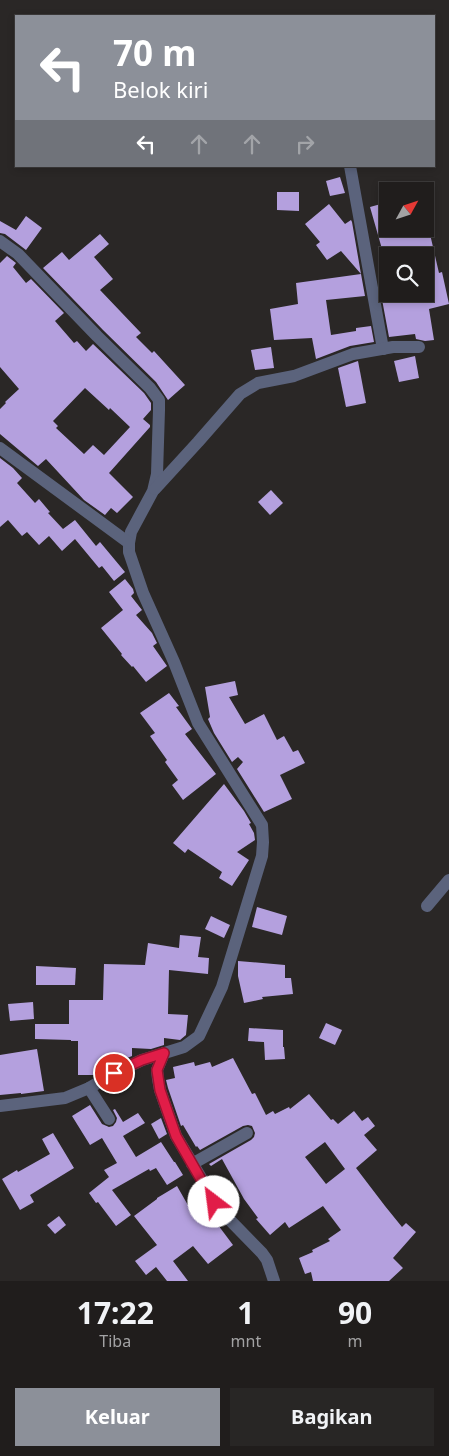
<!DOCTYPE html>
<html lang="id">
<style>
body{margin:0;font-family:"Noto Sans",sans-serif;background:#282625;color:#f1f3f6;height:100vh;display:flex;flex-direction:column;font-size:19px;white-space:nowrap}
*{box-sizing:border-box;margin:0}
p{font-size:16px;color:#a2a2a3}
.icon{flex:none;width:28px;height:28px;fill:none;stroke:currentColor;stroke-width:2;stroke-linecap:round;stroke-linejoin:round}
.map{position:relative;height:1281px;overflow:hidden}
.panel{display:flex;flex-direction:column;background:#201d1c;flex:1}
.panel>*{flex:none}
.guide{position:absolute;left:15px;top:15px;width:420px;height:152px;border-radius:0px;box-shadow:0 2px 8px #0003,0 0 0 1px #3d3b3b;background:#8c9099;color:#fff;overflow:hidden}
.needle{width:32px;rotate:50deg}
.fabs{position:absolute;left:379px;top:182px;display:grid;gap:10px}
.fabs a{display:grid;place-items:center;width:55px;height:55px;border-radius:0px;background:#201d1c;box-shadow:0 2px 8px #0003,0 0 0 1px #3d3b3b;font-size:25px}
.pin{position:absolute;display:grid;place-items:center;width:42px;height:42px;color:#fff;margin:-21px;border:2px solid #fff;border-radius:50%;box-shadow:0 1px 5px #0007}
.me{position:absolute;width:55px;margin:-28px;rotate:330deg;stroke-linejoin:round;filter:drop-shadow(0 0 4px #0008)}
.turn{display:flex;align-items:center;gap:18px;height:105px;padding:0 15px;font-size:22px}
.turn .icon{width:65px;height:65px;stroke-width:2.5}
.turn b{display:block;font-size:35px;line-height:42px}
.lanes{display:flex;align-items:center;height:48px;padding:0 15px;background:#0003;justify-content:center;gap:25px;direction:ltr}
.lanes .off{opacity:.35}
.eta{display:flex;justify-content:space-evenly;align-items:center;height:85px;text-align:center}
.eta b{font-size:30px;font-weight:700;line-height:35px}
.cta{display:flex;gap:10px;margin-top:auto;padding:10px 15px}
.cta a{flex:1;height:58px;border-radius:0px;background:#8c9099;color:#fff;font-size:20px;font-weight:700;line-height:58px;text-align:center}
.cta a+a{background:#282625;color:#f1f3f6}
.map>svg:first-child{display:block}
.building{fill:#b4a0de;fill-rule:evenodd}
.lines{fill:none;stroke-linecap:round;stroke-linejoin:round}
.minor{stroke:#5b637c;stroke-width:12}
.route-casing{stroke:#92132f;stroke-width:12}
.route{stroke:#e11d48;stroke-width:9}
</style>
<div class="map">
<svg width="449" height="1281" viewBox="0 0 449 1281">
<rect width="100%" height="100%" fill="#2a2726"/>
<g class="building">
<polygon points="340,177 345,193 330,196 326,181"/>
<polygon points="277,192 299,192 299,211 277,210"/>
<polygon points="388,202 388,236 414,233 413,229 426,229 427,235 430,234 439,273 442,272 449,304 429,309 434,340 425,341 416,339 415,334 389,337 381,294 425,294 425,256 384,256 370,207"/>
<polygon points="329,204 345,224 351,220 352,222 361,274 341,251 327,260 316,245 320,242 305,224"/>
<polygon points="26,216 42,228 26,250 5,234 0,233 0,221 16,230"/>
<polygon points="100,234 109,244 94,257 113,279 100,290 141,333 136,337 152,353 154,351 185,385 168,400 156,382 103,330 43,268 62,252 69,260"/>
<path d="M7 256 16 263 13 267 26 283 31 279 64 313 55 321 74 343 77 341 86 351 93 344 144 393 151 403V410L143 419 150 425V427L109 473 133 497 117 513 111 508 105 515 84 500 46 459 38 466 0 434V409L6 403 5 402 19 389 0 367V263ZM85 388 109 410 110 408 130 427 104 455 93 445 84 454 56 428 58 426 53 421Z"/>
<polygon points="361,274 365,296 326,300 331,335 356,331 356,328 371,326 374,342 350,346 316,359 312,338 274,340 270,309 298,304 296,283"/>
<polygon points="388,281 388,293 381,294 379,283"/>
<polygon points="271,347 274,368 255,370 251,350"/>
<polygon points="415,356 419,378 399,382 394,361"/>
<polygon points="358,361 366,403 346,407 338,368"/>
<polygon points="0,458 13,468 22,478 17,483 35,503 39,499 50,512 48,513 63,529 75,520 96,546 100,542 125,572 114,581 102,566 99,568 75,539 62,551 49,536 39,545 27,532 22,536 8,520 0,527"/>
<polygon points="271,490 283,503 270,515 258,502"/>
<polygon points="125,579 133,589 134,593 131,596 142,610 136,615 152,633 157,643 153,646 167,666 146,682 133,666 132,667 121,655 122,654 101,628 123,610 109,592"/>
<polygon points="235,681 238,695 229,697 245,724 264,714 277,740 284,736 293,752 298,750 305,763 280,775 292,799 264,812 237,769 243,762 238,757 232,762 214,733 208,719 210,717 205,687"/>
<polygon points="169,693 179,706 176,707 192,729 185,734 216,774 183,800 172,785 178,780 165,762 167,760 150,736 155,733 140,713"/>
<polygon points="224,784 244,811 251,823 249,824 254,833 255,840 237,852 249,860 232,886 219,878 222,872 188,849 185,853 173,843"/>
<polygon points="257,907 287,916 282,935 252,927"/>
<polygon points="211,916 230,925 224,938 205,929"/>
<polygon points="180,935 201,937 198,957 209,958 208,974 169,970 168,1014 188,1015 186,1035 180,1040 164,1038 164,1045 151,1049 132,1048 132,1056 120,1061 98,1061 98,1074 95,1075 78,1075 78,1041 71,1041 71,1040 35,1039 35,1024 69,1024 69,1000 103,1000 104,964 145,965 148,943 179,948"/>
<polygon points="238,961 285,965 285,978 291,978 293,994 262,997 263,999 244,1003 238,976"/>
<polygon points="36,966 76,968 75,985 36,985"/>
<polygon points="33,1002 34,1019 10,1021 8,1004"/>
<polygon points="326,1023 342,1030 335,1045 319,1038"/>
<polygon points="249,1028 283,1030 283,1047 284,1047 285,1059 265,1060 264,1042 248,1041"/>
<polygon points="37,1049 44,1091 21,1094 21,1093 0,1095 0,1055"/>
<path d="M233 1058 252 1094 255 1093 266 1115 273 1111 275 1114 289 1107 290 1109 309 1094 331 1120 333 1119 338 1124 354 1111 362 1121 368 1117 375 1126 364 1135 377 1150 356 1168 385 1206 402 1227 406 1223 416 1232 393 1258 403 1268 389 1281H313L311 1272 305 1274 299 1258 313 1252 312 1250 330 1241 328 1239 341 1230 323 1206 289 1228 285 1222 270 1235 256 1219 258 1218 244 1199 222 1159 211 1166 209 1164 251 1140 254 1137 255 1133 252 1126 248 1125 243 1126 200 1150 197 1146 196 1147 183 1125 181 1126 168 1088 166 1080 175 1078 173 1067 194 1062 195 1066 210 1062 212 1067ZM325 1142 345 1169 326 1184 305 1157Z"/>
<polygon points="90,1105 102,1124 109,1127 113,1126 116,1122 117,1118 113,1110 115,1109 123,1122 138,1113 145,1123 123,1136 136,1157 161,1142 174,1162 175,1162 183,1175 167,1185 156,1168 150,1171 149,1169 112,1190 131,1215 116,1226 98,1202 96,1203 89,1193 109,1177 104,1170 117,1163 102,1138 90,1145 72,1116"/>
<polygon points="161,1118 167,1134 159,1139 151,1124"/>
<polygon points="53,1133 74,1168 30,1195 34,1202 20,1210 2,1179 17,1170 18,1172 50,1154 42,1139"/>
<polygon points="177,1186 197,1221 210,1211 220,1224 218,1225 233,1245 208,1264 193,1246 173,1261 188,1281 167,1281 156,1267 146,1275 135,1261 157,1245 134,1216 157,1199 157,1198"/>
<polygon points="59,1216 66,1225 55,1234 47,1225"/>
</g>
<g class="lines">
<g class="minor">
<polyline points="350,166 383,349"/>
<polyline points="0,241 18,254 97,336 150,388 159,400 159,410 157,474 153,491 131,532 129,543 129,552 143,593 174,662 198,723 262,825 263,842 262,856 222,987 199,1036 184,1047 142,1060 115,1073 89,1088 65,1098 0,1106"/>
<polyline points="0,448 129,543"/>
<polyline points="155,489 198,442 240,394 258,383 294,376 353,354 393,347 419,347"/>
<polyline points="427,906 449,880"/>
<polyline points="164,1053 157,1070 158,1079 160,1090 176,1136 221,1211 262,1253 267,1260 274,1281"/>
<polyline points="89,1088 109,1119"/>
<polyline points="192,1164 247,1133"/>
</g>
</g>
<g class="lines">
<defs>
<polyline id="route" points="114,1073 142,1060 164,1053 157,1070 160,1090 176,1136 214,1202"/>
</defs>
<use href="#route" class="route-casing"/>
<use href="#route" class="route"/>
</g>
</svg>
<div class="fabs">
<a><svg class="needle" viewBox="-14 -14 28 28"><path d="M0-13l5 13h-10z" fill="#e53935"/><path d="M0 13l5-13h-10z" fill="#a2a2a3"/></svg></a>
<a><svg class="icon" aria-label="search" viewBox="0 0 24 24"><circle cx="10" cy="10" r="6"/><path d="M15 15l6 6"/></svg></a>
</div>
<div class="pin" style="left:114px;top:1073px;background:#d93025"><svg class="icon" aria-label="arrive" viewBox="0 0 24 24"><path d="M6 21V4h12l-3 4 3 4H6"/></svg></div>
<svg class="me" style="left:214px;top:1202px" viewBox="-20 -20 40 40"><circle r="19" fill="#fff"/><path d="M0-13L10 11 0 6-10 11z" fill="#e11d48"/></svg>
<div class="guide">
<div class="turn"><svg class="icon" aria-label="left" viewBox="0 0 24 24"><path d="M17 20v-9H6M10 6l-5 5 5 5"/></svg><div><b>70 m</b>Belok kiri</div></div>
<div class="lanes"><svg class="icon" aria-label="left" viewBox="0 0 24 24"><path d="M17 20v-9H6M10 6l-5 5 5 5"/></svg><svg class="icon off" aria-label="ahead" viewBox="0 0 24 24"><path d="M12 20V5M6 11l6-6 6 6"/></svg><svg class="icon off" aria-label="ahead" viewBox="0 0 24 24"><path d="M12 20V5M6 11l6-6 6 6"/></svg><svg class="icon off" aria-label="right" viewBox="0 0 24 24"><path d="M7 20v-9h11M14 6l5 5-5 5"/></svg></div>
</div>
</div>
<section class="panel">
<div class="eta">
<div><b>17:22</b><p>Tiba</p></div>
<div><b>1</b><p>mnt</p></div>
<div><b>90</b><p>m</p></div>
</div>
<div class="cta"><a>Keluar</a><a>Bagikan</a></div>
</section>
